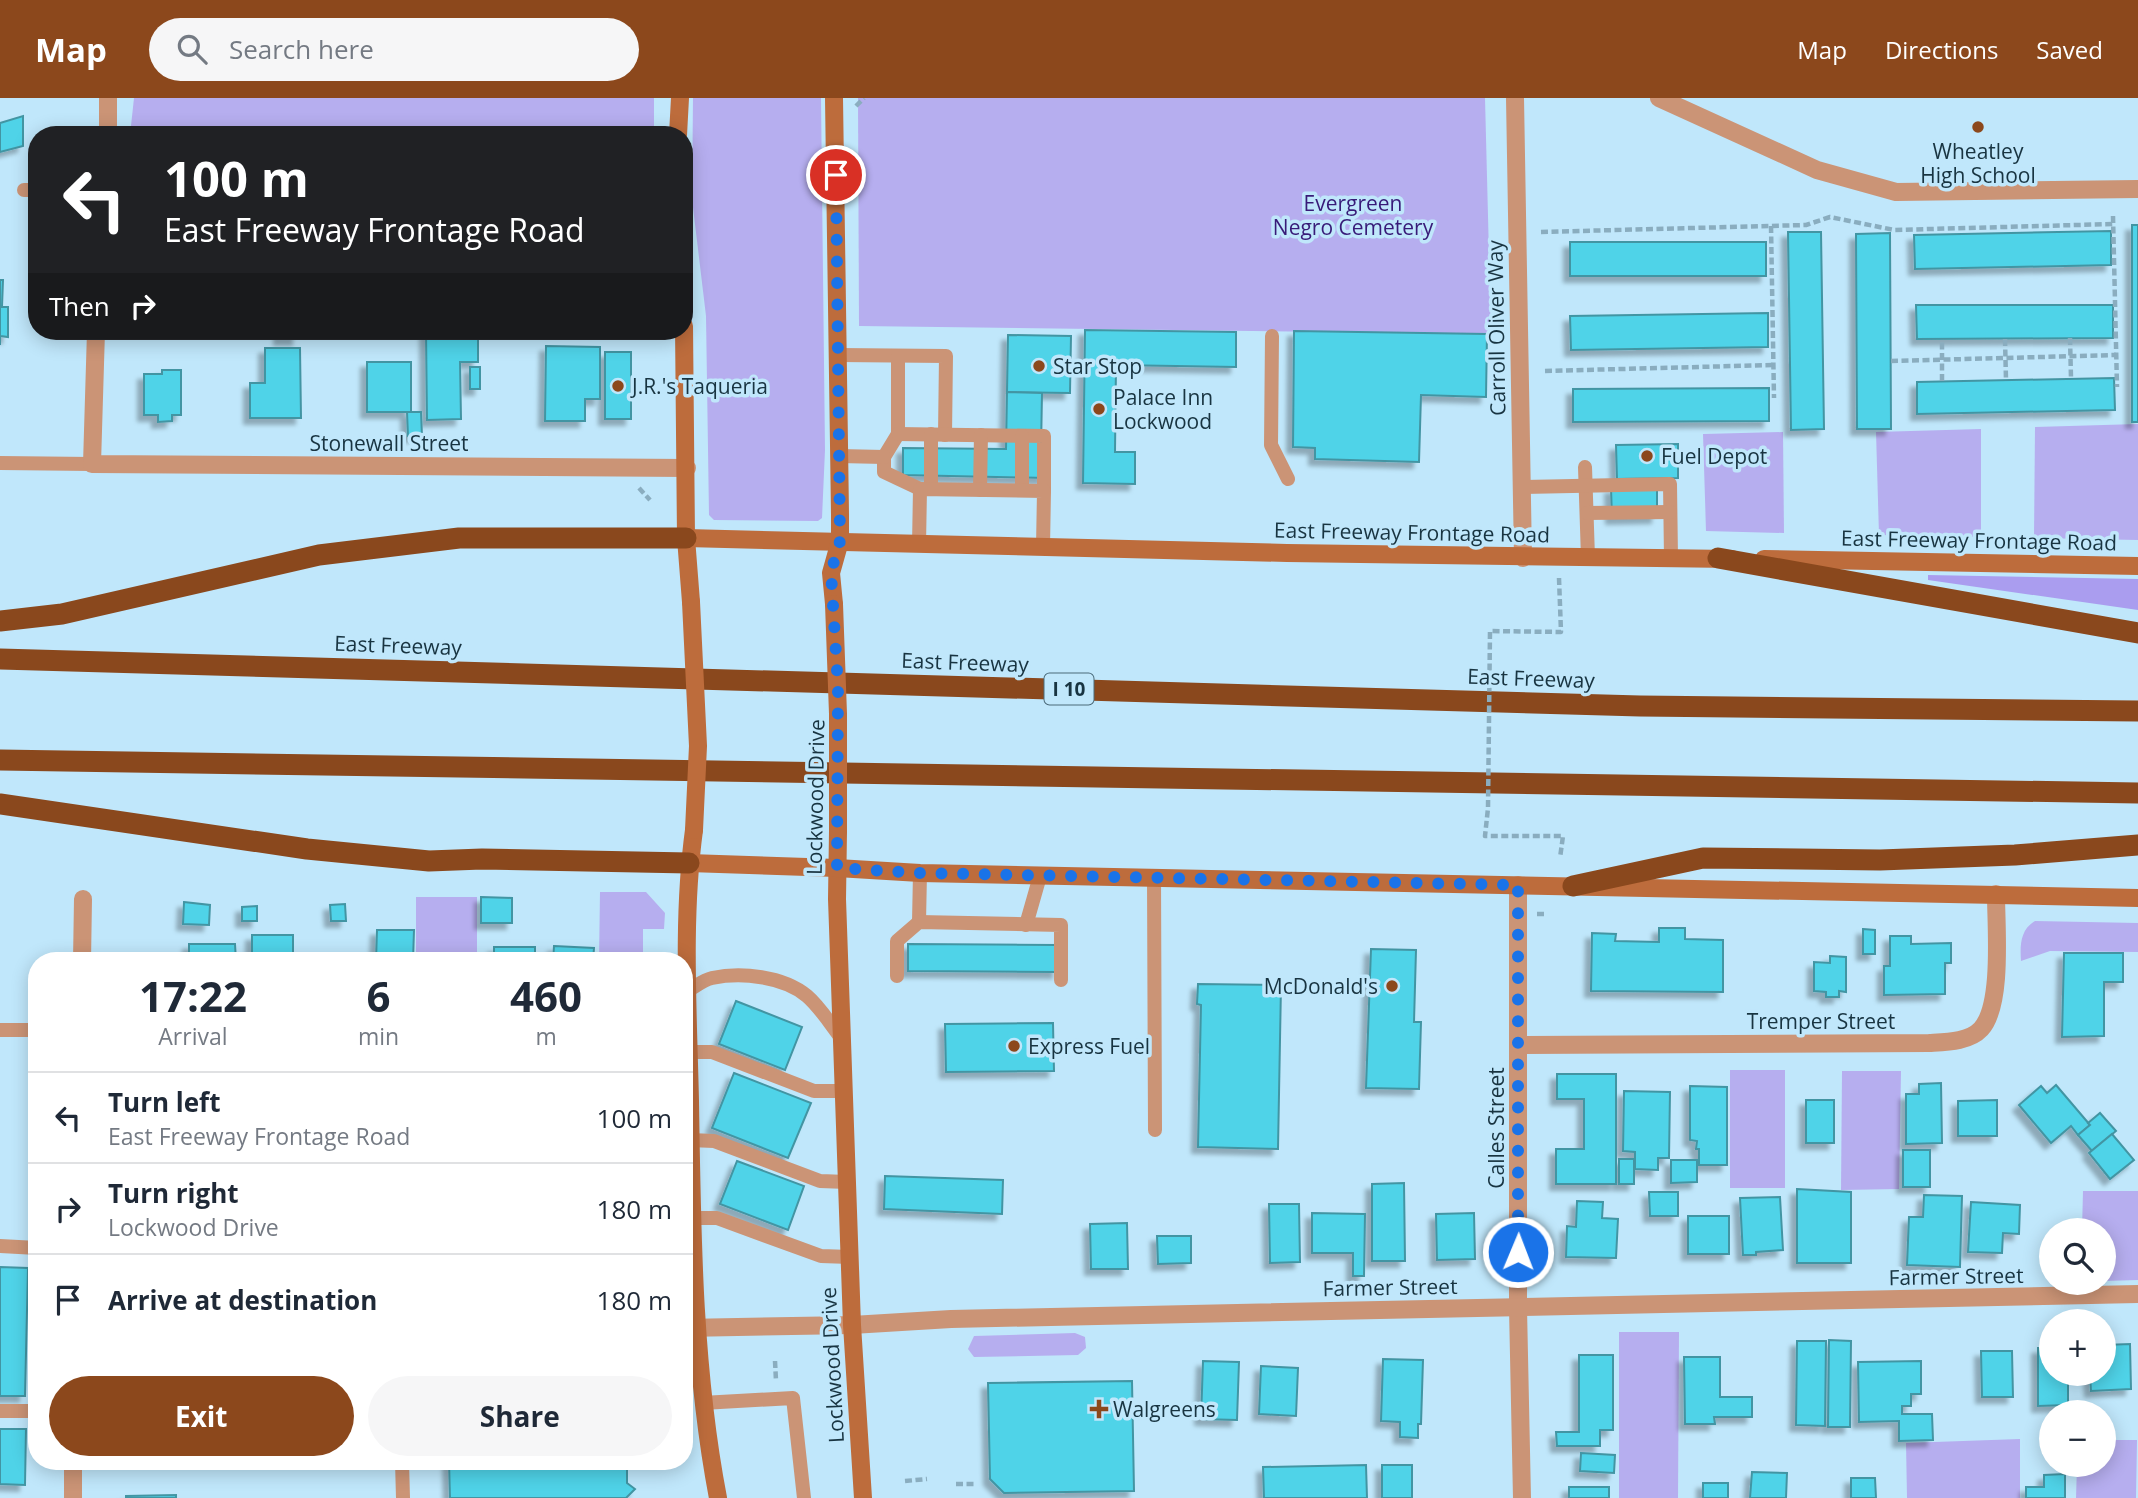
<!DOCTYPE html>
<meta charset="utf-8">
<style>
body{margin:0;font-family:"Open Sans",sans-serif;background:#f6f6f7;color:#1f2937;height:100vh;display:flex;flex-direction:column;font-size:26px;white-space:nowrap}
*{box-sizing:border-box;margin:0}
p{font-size:23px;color:#747a83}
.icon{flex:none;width:38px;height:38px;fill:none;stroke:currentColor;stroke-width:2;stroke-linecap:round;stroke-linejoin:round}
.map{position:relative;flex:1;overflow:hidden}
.drawer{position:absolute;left:28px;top:854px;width:665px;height:518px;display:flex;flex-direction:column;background:#fff;border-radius:28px;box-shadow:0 4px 18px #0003}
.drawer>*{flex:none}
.banner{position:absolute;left:28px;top:28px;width:665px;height:214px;border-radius:28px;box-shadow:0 4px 18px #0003;background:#202124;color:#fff;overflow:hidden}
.buttons{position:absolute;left:2039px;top:1120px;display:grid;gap:14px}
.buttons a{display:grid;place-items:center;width:77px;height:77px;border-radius:50%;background:#fff;box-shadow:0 4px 18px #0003;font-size:35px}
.pin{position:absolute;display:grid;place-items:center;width:60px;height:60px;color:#fff;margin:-30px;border:4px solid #fff;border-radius:50%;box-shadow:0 2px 7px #0007}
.me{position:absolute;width:77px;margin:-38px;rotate:1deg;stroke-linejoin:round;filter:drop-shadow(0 0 5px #0008)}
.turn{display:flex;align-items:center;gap:24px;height:147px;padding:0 21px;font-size:32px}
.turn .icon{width:91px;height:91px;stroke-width:2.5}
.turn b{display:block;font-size:49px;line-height:60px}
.then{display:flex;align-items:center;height:66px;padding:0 21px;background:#0003;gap:14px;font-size:26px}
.eta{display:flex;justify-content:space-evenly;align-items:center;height:119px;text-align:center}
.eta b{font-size:42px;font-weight:700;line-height:49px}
.primary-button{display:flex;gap:14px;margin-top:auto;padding:14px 21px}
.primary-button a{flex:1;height:80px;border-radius:42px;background:#8c481c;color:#fff;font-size:28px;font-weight:700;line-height:80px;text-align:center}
.primary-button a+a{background:#f6f6f7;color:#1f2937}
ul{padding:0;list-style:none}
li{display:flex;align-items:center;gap:21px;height:91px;padding:0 21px;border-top:2px solid #e0e1e3}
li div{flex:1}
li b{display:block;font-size:26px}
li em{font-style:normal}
header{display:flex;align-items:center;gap:42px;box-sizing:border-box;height:98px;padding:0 35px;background:#8c481c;color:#fff}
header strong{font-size:33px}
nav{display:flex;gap:38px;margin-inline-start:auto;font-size:24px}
.search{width:490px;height:63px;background:#f6f6f7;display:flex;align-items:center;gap:18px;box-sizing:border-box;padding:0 24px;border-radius:38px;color:#747a83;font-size:26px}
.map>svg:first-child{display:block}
.green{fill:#b6aeef}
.forest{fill:#aa9def}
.building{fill:#4fd3e8;stroke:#4395a3;stroke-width:2;filter:url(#shadow)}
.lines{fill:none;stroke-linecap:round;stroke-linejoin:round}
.path{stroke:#8aadbf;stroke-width:4.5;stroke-dasharray:7 3.5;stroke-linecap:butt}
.service{stroke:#cb9476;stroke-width:14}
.minor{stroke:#cb9476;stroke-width:18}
.tertiary{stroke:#cb9476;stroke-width:18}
.secondary{stroke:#bd6c3c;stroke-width:18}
.motorway{stroke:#8a481d;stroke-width:21}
.path-bridge{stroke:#8aadbf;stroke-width:4.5;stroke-dasharray:7 3.5;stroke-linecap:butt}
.secondary-bridge{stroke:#bd6c3c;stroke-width:18}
.route{stroke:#1a73e8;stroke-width:12;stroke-dasharray:0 21.6}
.poi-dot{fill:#8c481c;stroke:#c0e7fb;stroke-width:2.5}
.labels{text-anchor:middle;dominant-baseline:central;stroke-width:7;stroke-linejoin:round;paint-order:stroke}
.shield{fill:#c0e7fb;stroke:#4a6a79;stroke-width:2}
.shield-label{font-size:19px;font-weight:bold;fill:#183441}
.poi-label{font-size:21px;fill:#183441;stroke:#c0e7fb;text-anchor:start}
.park-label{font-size:21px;fill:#381b78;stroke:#c0e7fb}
.street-label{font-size:21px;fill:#183441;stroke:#c0e7fb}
</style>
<header>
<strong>Map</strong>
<div class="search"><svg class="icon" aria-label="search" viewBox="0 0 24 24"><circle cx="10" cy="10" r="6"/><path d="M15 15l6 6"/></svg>Search here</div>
<nav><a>Map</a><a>Directions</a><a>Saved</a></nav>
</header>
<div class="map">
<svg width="2138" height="1400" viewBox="0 0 2138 1400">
<defs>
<filter id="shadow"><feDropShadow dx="-6" dy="6" stdDeviation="2" flood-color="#0004"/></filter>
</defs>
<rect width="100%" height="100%" fill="#c0e7fb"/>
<g class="green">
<polygon points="134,0 654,0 654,37 130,37"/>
<polygon points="693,0 821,0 825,352 822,420 818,423 714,422 709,417 706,218 692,101"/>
<polygon points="858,0 1485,0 1491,236 859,228"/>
<polygon points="2138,326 2138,442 2034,440 2035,329"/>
<polygon points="1981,331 1981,439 1879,437 1876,334"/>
<polygon points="1783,334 1784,435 1706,433 1703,336"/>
<polygon points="600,794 646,794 665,815 664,831 643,831 643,863 599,863"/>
<rect x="416" y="799" width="61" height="64"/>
<path d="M2035 823 2138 825V854L2050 853 2021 863C2020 848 2020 832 2035 823Z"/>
<rect x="1730" y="972" width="55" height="118"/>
<polygon points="1842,973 1901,973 1899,1091 1841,1092"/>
<polygon points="2083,1093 2138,1093 2138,1182 2104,1183 2104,1132 2082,1132"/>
<polygon points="1619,1234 1679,1234 1678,1400 1619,1400"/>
<polygon points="1075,1235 1085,1239 1086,1250 1078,1257 974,1259 968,1251 974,1238"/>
<polygon points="2020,1341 2020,1400 1907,1400 1906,1345"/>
<polygon points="2104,1342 2137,1342 2136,1400 2076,1400 2077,1367 2104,1367"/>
</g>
<polygon class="forest" points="1928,477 2138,481 2138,512 1928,482"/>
<g class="building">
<polygon points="23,18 23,48 0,54 0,25"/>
<rect x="2132" y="127" width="6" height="197"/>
<polygon points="2111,133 2111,167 1915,171 1914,137"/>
<polygon points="1788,134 1821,134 1824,331 1791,332"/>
<polygon points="1890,135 1891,331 1857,331 1856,136"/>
<rect x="1570" y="144" width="196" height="34"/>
<polygon points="0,182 3,182 2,209 8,209 8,239 0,238 0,247"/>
<polygon points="1916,207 2113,207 2113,240 1917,241"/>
<polygon points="1768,215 1768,249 1571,252 1570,218"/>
<polygon points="1085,232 1236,234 1236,269 1116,267 1115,354 1135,354 1135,386 1083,385"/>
<rect x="280" y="233" width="18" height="8"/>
<polygon points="426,233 478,233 478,264 460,264 461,321 427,322"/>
<polygon points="1294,233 1487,236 1486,299 1421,297 1419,364 1315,361 1315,350 1293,349"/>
<polygon points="1008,237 1071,238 1070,295 1007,294"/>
<polygon points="546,248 600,249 600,301 585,301 585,323 545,323"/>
<polygon points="265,250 300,250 301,320 250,320 250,285 265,285"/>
<rect x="605" y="254" width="26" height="67"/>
<rect x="367" y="264" width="44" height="50"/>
<rect x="470" y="269" width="10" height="22"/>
<polygon points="162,272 181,272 181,317 172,317 172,323 158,324 158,317 144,317 144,276 162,276"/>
<polygon points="2114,280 2115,312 1917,316 1917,284"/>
<polygon points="1769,290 1769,323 1573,324 1573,291"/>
<polygon points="1007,294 1042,295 1041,352 1046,380 903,377 903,350 1006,351"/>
<polygon points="407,314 421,314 422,338 408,338"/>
<polygon points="1678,346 1678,380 1617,381 1616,347"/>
<polygon points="1657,389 1657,419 1612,420 1611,390"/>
<polygon points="481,799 512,800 512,825 481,825"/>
<polygon points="184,804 210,807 209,827 183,826"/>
<polygon points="345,806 346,823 331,823 330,807"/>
<polygon points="257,808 257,823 242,823 242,809"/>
<polygon points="1659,830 1685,830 1685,841 1723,842 1723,894 1591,893 1592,835 1616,836 1615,843 1659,844"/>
<polygon points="1863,831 1875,832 1875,856 1863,856"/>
<polygon points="377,832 414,832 413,863 376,863"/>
<rect x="252" y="837" width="41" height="26"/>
<polygon points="1890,838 1911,838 1911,846 1951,845 1951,865 1945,865 1945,896 1884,897 1884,868 1890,868"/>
<polygon points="189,846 235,846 236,863 189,863"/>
<polygon points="908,846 1058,847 1058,874 908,873"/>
<polygon points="554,848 594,850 593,863 553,863"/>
<rect x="494" y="849" width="41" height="14"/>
<polygon points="1371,851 1416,852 1414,924 1421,924 1419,991 1366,990"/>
<polygon points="2064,855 2123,855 2123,884 2104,884 2104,938 2062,939"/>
<polygon points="1830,858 1846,859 1846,894 1839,893 1839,899 1826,899 1826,894 1814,893 1814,864 1830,865"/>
<polygon points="1198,886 1281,887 1278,1051 1198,1049 1201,907 1197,906"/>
<polygon points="736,903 802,929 785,972 719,946"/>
<polygon points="1053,925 1054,973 946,974 945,926"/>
<polygon points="734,975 811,1005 788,1060 712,1030"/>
<polygon points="1557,976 1616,976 1616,1086 1556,1086 1556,1051 1584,1051 1584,1001 1557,1001"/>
<polygon points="1941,985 1942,1045 1906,1046 1906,996 1919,996 1919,986"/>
<polygon points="2056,987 2090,1027 2078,1037 2071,1028 2051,1045 2019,1007 2041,988 2047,995"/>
<polygon points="1690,988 1727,989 1727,1067 1699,1067 1699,1051 1696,1051 1697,1043 1690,1042"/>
<polygon points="1624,993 1670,994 1669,1060 1658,1060 1658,1072 1635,1071 1635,1054 1623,1053"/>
<rect x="1806" y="1002" width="28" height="43"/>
<polygon points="1997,1002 1997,1038 1958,1038 1958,1003"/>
<polygon points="2100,1015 2116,1033 2092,1053 2078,1037 2090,1027 2088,1025"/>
<polygon points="2112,1036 2134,1062 2110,1081 2089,1055"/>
<rect x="1903" y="1052" width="27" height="37"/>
<rect x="1619" y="1061" width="15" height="25"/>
<polygon points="1671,1062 1697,1062 1697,1084 1671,1085"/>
<polygon points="737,1063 804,1088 788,1132 720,1106"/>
<polygon points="885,1078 1003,1082 1002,1116 884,1111"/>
<polygon points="1404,1085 1405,1163 1372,1163 1372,1086"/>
<polygon points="1797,1091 1851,1094 1851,1165 1797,1165"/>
<polygon points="1649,1094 1678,1094 1678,1118 1650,1118"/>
<polygon points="1924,1097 1962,1098 1960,1169 1907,1167 1909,1119 1923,1119"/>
<polygon points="1780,1099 1783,1152 1756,1154 1756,1157 1743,1157 1740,1100"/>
<polygon points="1577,1103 1603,1104 1602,1120 1618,1121 1616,1160 1566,1159 1567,1128 1576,1129"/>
<polygon points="1971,1104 2020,1107 2019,1136 2003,1135 2002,1155 1968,1154"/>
<polygon points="1269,1106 1299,1106 1300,1164 1270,1165"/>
<polygon points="1312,1115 1365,1116 1364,1178 1353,1178 1353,1155 1312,1155"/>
<polygon points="1474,1115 1475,1161 1437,1162 1436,1116"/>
<rect x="1688" y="1118" width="41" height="38"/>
<polygon points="1127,1125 1128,1171 1091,1171 1090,1126"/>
<polygon points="1157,1138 1191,1138 1191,1165 1158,1166"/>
<polygon points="0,1169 28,1170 25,1298 0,1298"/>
<polygon points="1829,1242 1851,1243 1850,1329 1828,1329"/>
<polygon points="1797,1243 1826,1243 1825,1328 1796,1327"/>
<polygon points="2130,1246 2131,1291 2091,1293 2090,1276 2104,1276 2104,1247"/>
<polygon points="2038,1250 2051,1250 2051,1276 2068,1276 2068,1307 2038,1308"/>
<polygon points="1981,1253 2012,1253 2013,1299 1982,1299"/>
<polygon points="1579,1257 1613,1257 1613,1332 1600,1332 1600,1348 1557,1348 1556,1334 1579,1334"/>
<polygon points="1684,1259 1720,1259 1720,1299 1752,1299 1752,1319 1714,1319 1715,1326 1685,1326"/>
<polygon points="1383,1261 1423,1262 1421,1326 1418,1326 1418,1340 1400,1339 1400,1324 1381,1323"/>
<polygon points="1203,1263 1239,1264 1237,1322 1201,1321"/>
<polygon points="1921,1263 1921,1296 1911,1296 1911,1308 1902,1308 1902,1316 1932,1316 1933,1342 1899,1343 1899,1323 1859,1324 1858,1264"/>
<polygon points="1261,1268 1298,1270 1296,1318 1259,1316"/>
<polygon points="1132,1283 1134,1393 1004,1395 990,1381 988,1285"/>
<polygon points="0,1331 26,1331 25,1387 0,1386"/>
<polygon points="1581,1355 1615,1357 1614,1375 1580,1373"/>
<polygon points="449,1363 627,1363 627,1385 635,1391 626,1400 450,1400"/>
<polygon points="1366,1367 1367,1400 1264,1400 1263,1369"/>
<rect x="1382" y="1367" width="30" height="33"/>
<polygon points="1752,1374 1787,1375 1786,1400 1750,1400"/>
<polygon points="2065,1376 2065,1400 2026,1400 2026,1389 2044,1389 2044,1377"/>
<polygon points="1851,1380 1875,1380 1876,1400 1851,1400"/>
<rect x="1703" y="1385" width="25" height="15"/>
<rect x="1569" y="1389" width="40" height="11"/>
<polygon points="176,1397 176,1400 126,1400 126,1398"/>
</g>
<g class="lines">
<g class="path">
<polyline points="856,8 864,0"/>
<polyline points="2113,118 2117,289"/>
<polyline points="1771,128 1774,300"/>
<polyline points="1541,134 1806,127 1830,119 1894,132 2113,126"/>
<polyline points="2070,240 2071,280"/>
<polyline points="2005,241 2006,282"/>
<polyline points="1891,263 2116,257"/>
<polyline points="1545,273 1773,267"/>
<polyline points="1942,283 1942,241"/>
<polyline points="639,390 650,402"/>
<polyline points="1537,816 1547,816"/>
<polyline points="775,1263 776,1283"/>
<polyline points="905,1383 927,1381"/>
<polyline points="956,1386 977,1386"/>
</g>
<g class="service">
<polyline points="24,92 37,92"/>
<polyline points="1272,238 1271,347 1288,381"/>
<polyline points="839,257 946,258 945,337"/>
<polyline points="898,258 898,336 884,359 884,374 920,391"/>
<polyline points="898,336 1044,338 1044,393"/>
<polyline points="839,358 884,359"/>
<polyline points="0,365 92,366"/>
<polyline points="1585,369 1588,460"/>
<polyline points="1521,389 1670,386 1671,460"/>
<polyline points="931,391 931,336"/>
<polyline points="980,392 981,337"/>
<polyline points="1022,392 1022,338"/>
<polyline points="1587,415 1670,414"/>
<polyline points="919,447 920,391 1044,393 1043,449"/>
<polyline points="1154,779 1155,1032"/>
<polyline points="919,824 920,775"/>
<polyline points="1026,827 1040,778"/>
<polyline points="897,878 897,843 919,824 1061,827 1061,882"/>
<path d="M687 893C695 889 703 882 712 880 741 874 783 878 807 898 820 909 831 927 842 941"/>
<polyline points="0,932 37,932"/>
<polyline points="689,954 712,954 814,993 844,993"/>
<polyline points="690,1042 714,1043 820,1083 847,1084"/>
<polyline points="693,1120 717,1120 821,1158 850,1159"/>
<polyline points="0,1148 37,1150"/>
<polyline points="702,1305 793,1300 804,1400"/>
<polyline points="0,1313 37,1313"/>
<polyline points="402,1363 403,1400"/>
</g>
<g class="minor">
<polyline points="1515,0 1523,460"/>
<polyline points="108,37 108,0"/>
<polyline points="96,233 92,366 687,370"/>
<polyline points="1518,787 1518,1210 1522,1400"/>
<polyline points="82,863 83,801"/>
<path d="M1520 947 1929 945C1946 944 1969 944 1981 931 2003 907 1996 829 1996 796"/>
<polyline points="684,1230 852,1227 951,1221 2138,1196"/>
<polyline points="73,1400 73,1363"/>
</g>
<polyline class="tertiary" points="1659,0 1817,72 1896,94 2138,91"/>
<g class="secondary">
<polyline points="678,37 680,0"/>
<polyline points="684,228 686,440 691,504"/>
<polyline points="686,440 1287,455 1732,461"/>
<polyline points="1764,461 2138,468"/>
<polyline points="834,506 831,475 840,443 840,416 834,0"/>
<path d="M694 732C682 821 688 913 690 1003 692 1136 693 1269 718 1400"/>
<polyline points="838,733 837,801 852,1227 863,1400"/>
<polyline points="689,765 837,770 920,775 2138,800"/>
</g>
<g class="motorway">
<polyline points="1718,460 2138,535"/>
<polyline points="0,523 62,516 319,457 459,440 686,440"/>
<polyline points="0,561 1640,608 2138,613"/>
<polyline points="0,662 2138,695"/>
<polyline points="0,706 307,751 429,763 482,761 689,765"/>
<polyline points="1573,788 1703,760 1880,762 2015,757 2138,747"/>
</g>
<polyline class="path-bridge" points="1559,480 1561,534 1490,533 1488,710 1485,738 1563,738 1560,760"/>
<g class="secondary-bridge">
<polyline points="691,504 698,648 694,732"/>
<polyline points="834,506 838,616 838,733"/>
</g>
</g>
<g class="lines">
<polyline class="route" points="836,77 840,443 831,474 838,589 837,770 920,775 1518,787 1518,1154"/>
</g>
<g class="poi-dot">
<circle cx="1978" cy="29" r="7"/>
<circle cx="1039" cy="268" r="7"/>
<circle cx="618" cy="288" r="7"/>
<circle cx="1099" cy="311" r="7"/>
<circle cx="1647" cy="358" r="7"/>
<circle cx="1392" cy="888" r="7"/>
<circle cx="1014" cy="948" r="7"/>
<path d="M1095.5 1300.5h7v7h7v7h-7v7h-7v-7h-7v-7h7z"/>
</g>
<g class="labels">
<rect class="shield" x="1044.5" y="575.5" width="49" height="31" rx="5"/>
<g class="shield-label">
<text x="1069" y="591">I 10</text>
</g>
<g class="poi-label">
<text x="1978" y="53" text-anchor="middle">Wheatley<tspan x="1978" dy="24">High School</tspan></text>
<text x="1053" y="268">Star Stop</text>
<text x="632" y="288">J.R.'s Taqueria</text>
<text x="1113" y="299">Palace Inn<tspan x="1113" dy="24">Lockwood</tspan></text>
<text x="1661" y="358">Fuel Depot</text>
<text x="1378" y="888" text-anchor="end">McDonald's</text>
<text x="1028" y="948">Express Fuel</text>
<text x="1113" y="1311">Walgreens</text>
</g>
<g class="park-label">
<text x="1353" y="105">Evergreen<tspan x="1353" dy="24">Negro Cemetery</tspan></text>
</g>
<g class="street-label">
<text transform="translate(1496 230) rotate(-91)">Carroll Oliver Way</text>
<text x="389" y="345">Stonewall Street</text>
<text transform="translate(1412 434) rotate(1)">East Freeway Frontage Road</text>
<text transform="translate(1979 442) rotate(1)">East Freeway Frontage Road</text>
<text transform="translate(398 547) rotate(2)">East Freeway</text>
<text transform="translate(965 564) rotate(2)">East Freeway</text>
<text transform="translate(1531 580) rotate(2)">East Freeway</text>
<text transform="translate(815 699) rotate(-89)">Lockwood Drive</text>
<text x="1821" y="923">Tremper Street</text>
<text transform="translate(1496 1030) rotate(-90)">Calles Street</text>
<text transform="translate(1956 1178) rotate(-1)">Farmer Street</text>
<text transform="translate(1390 1189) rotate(-1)">Farmer Street</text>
<text transform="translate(832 1267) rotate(-93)">Lockwood Drive</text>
</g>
</g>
</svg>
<div class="buttons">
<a><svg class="icon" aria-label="search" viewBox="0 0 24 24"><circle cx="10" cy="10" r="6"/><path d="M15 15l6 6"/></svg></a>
<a>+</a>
<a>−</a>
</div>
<div class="pin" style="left:836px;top:77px;background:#d93025"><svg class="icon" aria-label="arrive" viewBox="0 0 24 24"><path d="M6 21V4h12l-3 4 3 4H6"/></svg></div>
<svg class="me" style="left:1518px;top:1154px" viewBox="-20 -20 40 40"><circle r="17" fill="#1a73e8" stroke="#fff" stroke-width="3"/><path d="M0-11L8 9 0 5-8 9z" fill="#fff"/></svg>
<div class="banner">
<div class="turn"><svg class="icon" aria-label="left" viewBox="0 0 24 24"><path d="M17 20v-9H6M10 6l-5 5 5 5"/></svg><div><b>100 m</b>East Freeway Frontage Road</div></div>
<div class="then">Then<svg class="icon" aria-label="right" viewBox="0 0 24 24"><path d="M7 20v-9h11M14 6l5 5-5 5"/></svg></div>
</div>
<section class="drawer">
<div class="eta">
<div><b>17:22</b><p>Arrival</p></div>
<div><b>6</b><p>min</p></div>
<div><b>460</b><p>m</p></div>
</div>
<ul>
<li><svg class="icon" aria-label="left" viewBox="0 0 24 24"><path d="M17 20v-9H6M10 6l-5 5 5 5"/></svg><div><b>Turn left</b><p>East Freeway Frontage Road</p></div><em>100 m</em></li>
<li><svg class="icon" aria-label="right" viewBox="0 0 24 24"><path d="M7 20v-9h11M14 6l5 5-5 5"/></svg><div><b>Turn right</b><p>Lockwood Drive</p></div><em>180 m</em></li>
<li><svg class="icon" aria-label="arrive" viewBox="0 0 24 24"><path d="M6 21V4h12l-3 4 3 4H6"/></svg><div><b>Arrive at destination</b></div><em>180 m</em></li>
</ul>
<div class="primary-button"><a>Exit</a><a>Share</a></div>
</section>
</div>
